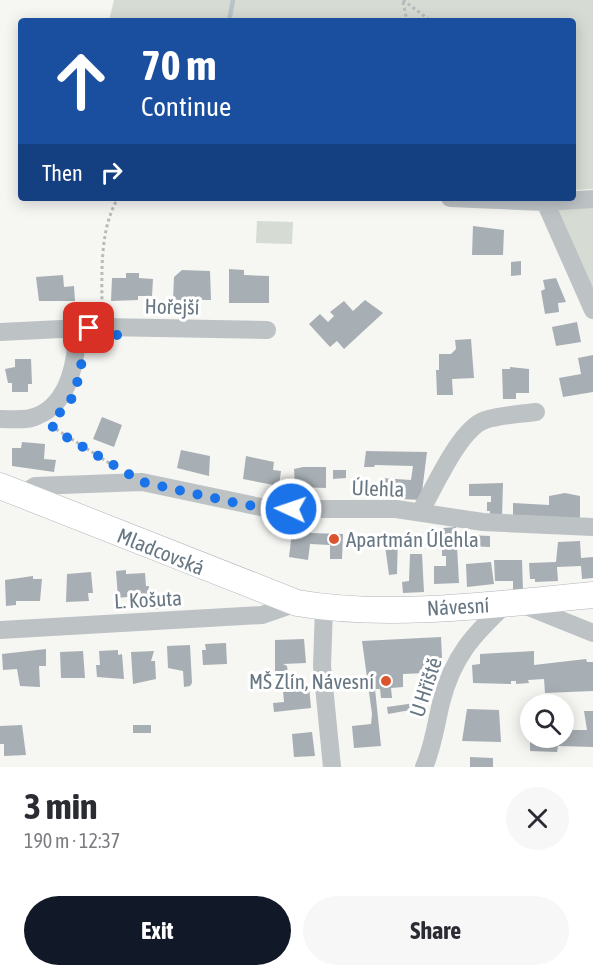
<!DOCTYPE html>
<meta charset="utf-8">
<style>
body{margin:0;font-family:"Asap Condensed",sans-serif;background:#f7f7f7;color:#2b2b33;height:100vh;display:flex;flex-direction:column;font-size:22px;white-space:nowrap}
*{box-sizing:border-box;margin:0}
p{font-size:20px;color:#7c7c81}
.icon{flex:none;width:33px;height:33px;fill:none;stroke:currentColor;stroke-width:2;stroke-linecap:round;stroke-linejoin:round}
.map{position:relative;height:767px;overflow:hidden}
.panel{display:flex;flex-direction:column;background:#fff;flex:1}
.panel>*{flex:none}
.top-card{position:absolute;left:18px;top:18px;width:558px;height:183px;border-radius:6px;box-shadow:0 3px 15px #0003;background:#1a4fa0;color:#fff;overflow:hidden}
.fabs{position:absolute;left:520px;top:694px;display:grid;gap:12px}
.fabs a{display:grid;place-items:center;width:54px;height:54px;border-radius:50%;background:#fff;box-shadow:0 3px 15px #0003;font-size:30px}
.pin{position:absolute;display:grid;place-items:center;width:51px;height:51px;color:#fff;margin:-26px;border-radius:12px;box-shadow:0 3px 9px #0006}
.me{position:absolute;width:66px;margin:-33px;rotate:273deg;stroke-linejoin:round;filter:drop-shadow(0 0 4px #0008)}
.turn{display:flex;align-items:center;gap:21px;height:126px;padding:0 24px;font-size:27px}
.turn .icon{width:78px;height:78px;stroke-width:2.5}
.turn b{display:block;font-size:42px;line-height:51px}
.then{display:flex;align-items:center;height:57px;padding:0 24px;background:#0003;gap:12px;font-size:22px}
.round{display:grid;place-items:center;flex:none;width:63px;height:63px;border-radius:32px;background:#f7f7f7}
.summary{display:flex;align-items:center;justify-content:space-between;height:102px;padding:0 24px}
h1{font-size:36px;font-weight:700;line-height:45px}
.button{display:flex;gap:12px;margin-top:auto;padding:12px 24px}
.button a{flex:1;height:69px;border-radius:36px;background:#111827;color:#fff;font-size:24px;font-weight:700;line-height:69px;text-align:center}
.button a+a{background:#f7f7f7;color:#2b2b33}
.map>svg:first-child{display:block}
.green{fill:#d6dbd3}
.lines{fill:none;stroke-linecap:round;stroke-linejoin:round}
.stream{stroke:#b7c3c7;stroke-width:4.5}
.building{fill:#a7afb4}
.secondary-casing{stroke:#b0b6ba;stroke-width:27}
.path{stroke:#b8bbbd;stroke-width:3;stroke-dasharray:3 3;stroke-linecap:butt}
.street{stroke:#bdc2c5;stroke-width:18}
.secondary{stroke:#fff;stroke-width:26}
.route{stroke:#1a73e8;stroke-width:10;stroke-dasharray:0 18}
.poi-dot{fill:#dc542e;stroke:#fff;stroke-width:2}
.labels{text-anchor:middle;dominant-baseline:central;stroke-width:6;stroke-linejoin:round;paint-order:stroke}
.street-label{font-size:21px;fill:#677783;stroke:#fff}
.poi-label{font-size:21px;fill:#677783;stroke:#fff;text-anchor:start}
</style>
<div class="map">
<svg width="593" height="767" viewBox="0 0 593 767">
<rect width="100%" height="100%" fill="#f6f6f3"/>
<g class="green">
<polygon points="114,0 593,0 593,189 573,190 573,21 109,21"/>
<polygon points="593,205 593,287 590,287 554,211"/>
<polygon points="257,221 293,222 292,244 256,243"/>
</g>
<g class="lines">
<polyline class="stream" points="229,21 233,0"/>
</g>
<g class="building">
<polygon points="473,226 504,230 503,255 472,255"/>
<polygon points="521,261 521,275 511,276 511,262"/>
<polygon points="229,269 244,270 244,275 269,276 269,303 229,303"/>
<polygon points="182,270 210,271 211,300 196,300 196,303 173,299 174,277"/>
<polygon points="126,273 139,273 139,278 153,279 152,296 138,296 138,300 111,301 112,278 126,278"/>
<polygon points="63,275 64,287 74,286 75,301 39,301 36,277"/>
<polygon points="556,278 566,302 558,303 559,312 545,314 541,291 545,289 543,280"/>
<polygon points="365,300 383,313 344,349 337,341 330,347 309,324 320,314 328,322 334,316 330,312 344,301 353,311"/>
<polygon points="577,322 581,342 556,346 552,327"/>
<polygon points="471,339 474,378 452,379 453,395 437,395 436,370 439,370 439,354 451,354 456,349 455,340"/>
<polygon points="593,355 593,392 563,397 559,378 581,374 578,358"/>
<polygon points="15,359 31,359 32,384 28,384 28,392 12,392 12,383 8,383 5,369 15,367"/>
<polygon points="510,367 529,369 529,393 516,393 516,399 503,399 502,369 510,369"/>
<polygon points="102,417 122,425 114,447 93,439"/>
<polygon points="22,442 45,444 44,459 56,460 54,472 12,466 12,448 21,448"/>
<polygon points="181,450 210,456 209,476 177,468"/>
<polygon points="366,451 427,452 421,500 381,498 381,478 411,480 413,466 375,465 374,467 364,467"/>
<polygon points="246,456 274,462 273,470 281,471 279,486 243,479"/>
<polygon points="303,467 326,467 326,488 295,487 294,469"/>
<polygon points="333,470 346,470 346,478 333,479"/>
<polygon points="503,483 502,517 490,517 490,511 487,511 487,502 491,502 491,496 469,496 469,484"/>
<polygon points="565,493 580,496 580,519 513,517 513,503 549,505 549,496"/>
<polygon points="294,515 313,520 311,533 343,534 342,559 330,559 330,545 310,544 308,560 289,557"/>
<polygon points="456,527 459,583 434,584 434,566 446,566 446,556 442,556 442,548 445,547 443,528"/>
<polygon points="398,534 397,574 389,575 384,538"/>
<polygon points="468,535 490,536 490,547 467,546"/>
<polygon points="580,541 581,558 593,557 593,578 582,579 581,566 557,567 558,581 535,582 535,579 530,579 529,563 556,562 558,542"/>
<polygon points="410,554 422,554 424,592 403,593 402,582 409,581"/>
<polygon points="494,560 522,560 523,590 513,591 513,581 495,581"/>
<polygon points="491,562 494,584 467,587 466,564"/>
<polygon points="126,570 126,574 145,573 146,586 149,586 147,604 135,604 135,596 118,598 116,571"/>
<polygon points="91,572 93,593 88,593 89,601 66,602 67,574"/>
<polygon points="33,576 33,579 42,579 40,601 16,601 16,605 6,606 5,580"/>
<polygon points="168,594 166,608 155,609 154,595"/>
<polygon points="441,637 442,658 425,659 426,673 403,674 403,687 391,688 392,698 381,698 380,689 375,689 381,746 354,748 352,726 371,724 372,714 362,641"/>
<polygon points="304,639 306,663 283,664 287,666 288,673 275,674 275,640"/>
<polygon points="226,643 227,664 203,665 202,650 206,650 205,644"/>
<polygon points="190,645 192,683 190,686 184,687 183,671 168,668 167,646"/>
<polygon points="46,649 46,666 39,666 40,687 20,686 17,669 3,670 2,654"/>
<polygon points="118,650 118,655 122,654 124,679 97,677 96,665 100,665 99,651"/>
<polygon points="83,651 85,678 61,678 60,652"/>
<polygon points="154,651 151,661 155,661 156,679 133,684 131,652"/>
<polygon points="534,651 534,665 586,659 587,662 593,662 593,691 545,693 544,679 528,680 529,683 516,684 516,681 511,681 511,684 473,683 472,665 480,664 480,654"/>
<polygon points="309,686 311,708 274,712 273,703 284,702 283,691"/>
<polygon points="422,702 424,716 417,717 416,709 388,714 387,707"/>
<polygon points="467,709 499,710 501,742 462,741"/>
<polygon points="584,711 593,711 593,747 558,746 557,752 530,751 530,738 564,738 564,730 587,730"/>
<polygon points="22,725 26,755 4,756 4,744 0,744 0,726"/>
<rect x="133" y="725" width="18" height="8"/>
<polygon points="312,732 315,756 294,757 292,734"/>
<polygon points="470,757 493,758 493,767 470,767"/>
</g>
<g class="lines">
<defs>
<path id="secondary" d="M0 486 297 603C390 619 499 604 593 595"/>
</defs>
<use href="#secondary" class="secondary-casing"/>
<g class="path">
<polyline points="403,0 431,21"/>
<polyline points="403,2 407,21"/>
<path d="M102 311C102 275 99 230 118 198"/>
<polyline points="51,426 114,466"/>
</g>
<g class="street">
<polyline points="450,198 545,202 593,310"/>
<polyline points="545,202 593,199"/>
<polyline points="0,332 102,327 267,330"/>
<path d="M0 419C12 419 26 421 37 416 70 403 77 359 77 328"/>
<polyline points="22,495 35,486 142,482 270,509 396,509 483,522 593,527"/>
<path d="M420 512C434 489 459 429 485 420 501 415 520 414 536 412"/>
<polyline points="521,604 593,633"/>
<polyline points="324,608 322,666 332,767"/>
<polyline points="0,630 262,615 297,603"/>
<path d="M424 767C433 747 436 724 441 703 453 656 473 635 507 603"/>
</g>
<use href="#secondary" class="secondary"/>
</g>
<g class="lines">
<path class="route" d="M89 328 117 327V336C105 336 94 335 86 346 80 363 79 387 69 403 64 411 54 415 51 425L58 432 142 482 245 505 291 509"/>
</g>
<g class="poi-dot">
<circle cx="334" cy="539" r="6"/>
<circle cx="386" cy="681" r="6"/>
</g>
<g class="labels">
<g class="street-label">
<text transform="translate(172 306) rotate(1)">Hořejší</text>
<text transform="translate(378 488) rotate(2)">Úlehla</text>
<text transform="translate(161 551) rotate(22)">Mladcovská</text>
<text transform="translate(148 599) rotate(-3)">L. Košuta</text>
<text transform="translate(458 606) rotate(-3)">Návesní</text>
<text transform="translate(425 687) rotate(-72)">U Hřiště</text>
</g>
<g class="poi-label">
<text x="346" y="539">Apartmán Úlehla</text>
<text x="374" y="681" text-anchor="end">MŠ Zlín, Návesní</text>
</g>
</g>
</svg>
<div class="fabs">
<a><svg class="icon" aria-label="search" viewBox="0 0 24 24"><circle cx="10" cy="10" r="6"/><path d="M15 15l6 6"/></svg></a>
</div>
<div class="pin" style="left:89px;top:328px;background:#d93025"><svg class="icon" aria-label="arrive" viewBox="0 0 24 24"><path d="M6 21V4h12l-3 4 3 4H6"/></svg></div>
<svg class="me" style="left:291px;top:509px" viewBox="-20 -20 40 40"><circle r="17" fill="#1a73e8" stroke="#fff" stroke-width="3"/><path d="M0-11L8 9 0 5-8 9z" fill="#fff"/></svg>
<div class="top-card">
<div class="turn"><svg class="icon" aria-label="ahead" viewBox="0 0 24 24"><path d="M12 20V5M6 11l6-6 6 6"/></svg><div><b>70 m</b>Continue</div></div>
<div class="then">Then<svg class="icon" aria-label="right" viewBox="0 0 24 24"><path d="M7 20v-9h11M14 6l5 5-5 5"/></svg></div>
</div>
</div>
<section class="panel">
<div class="summary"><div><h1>3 min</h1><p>190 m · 12:37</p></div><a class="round"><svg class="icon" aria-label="close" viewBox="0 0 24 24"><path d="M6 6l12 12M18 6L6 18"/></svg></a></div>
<div class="button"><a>Exit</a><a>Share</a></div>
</section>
